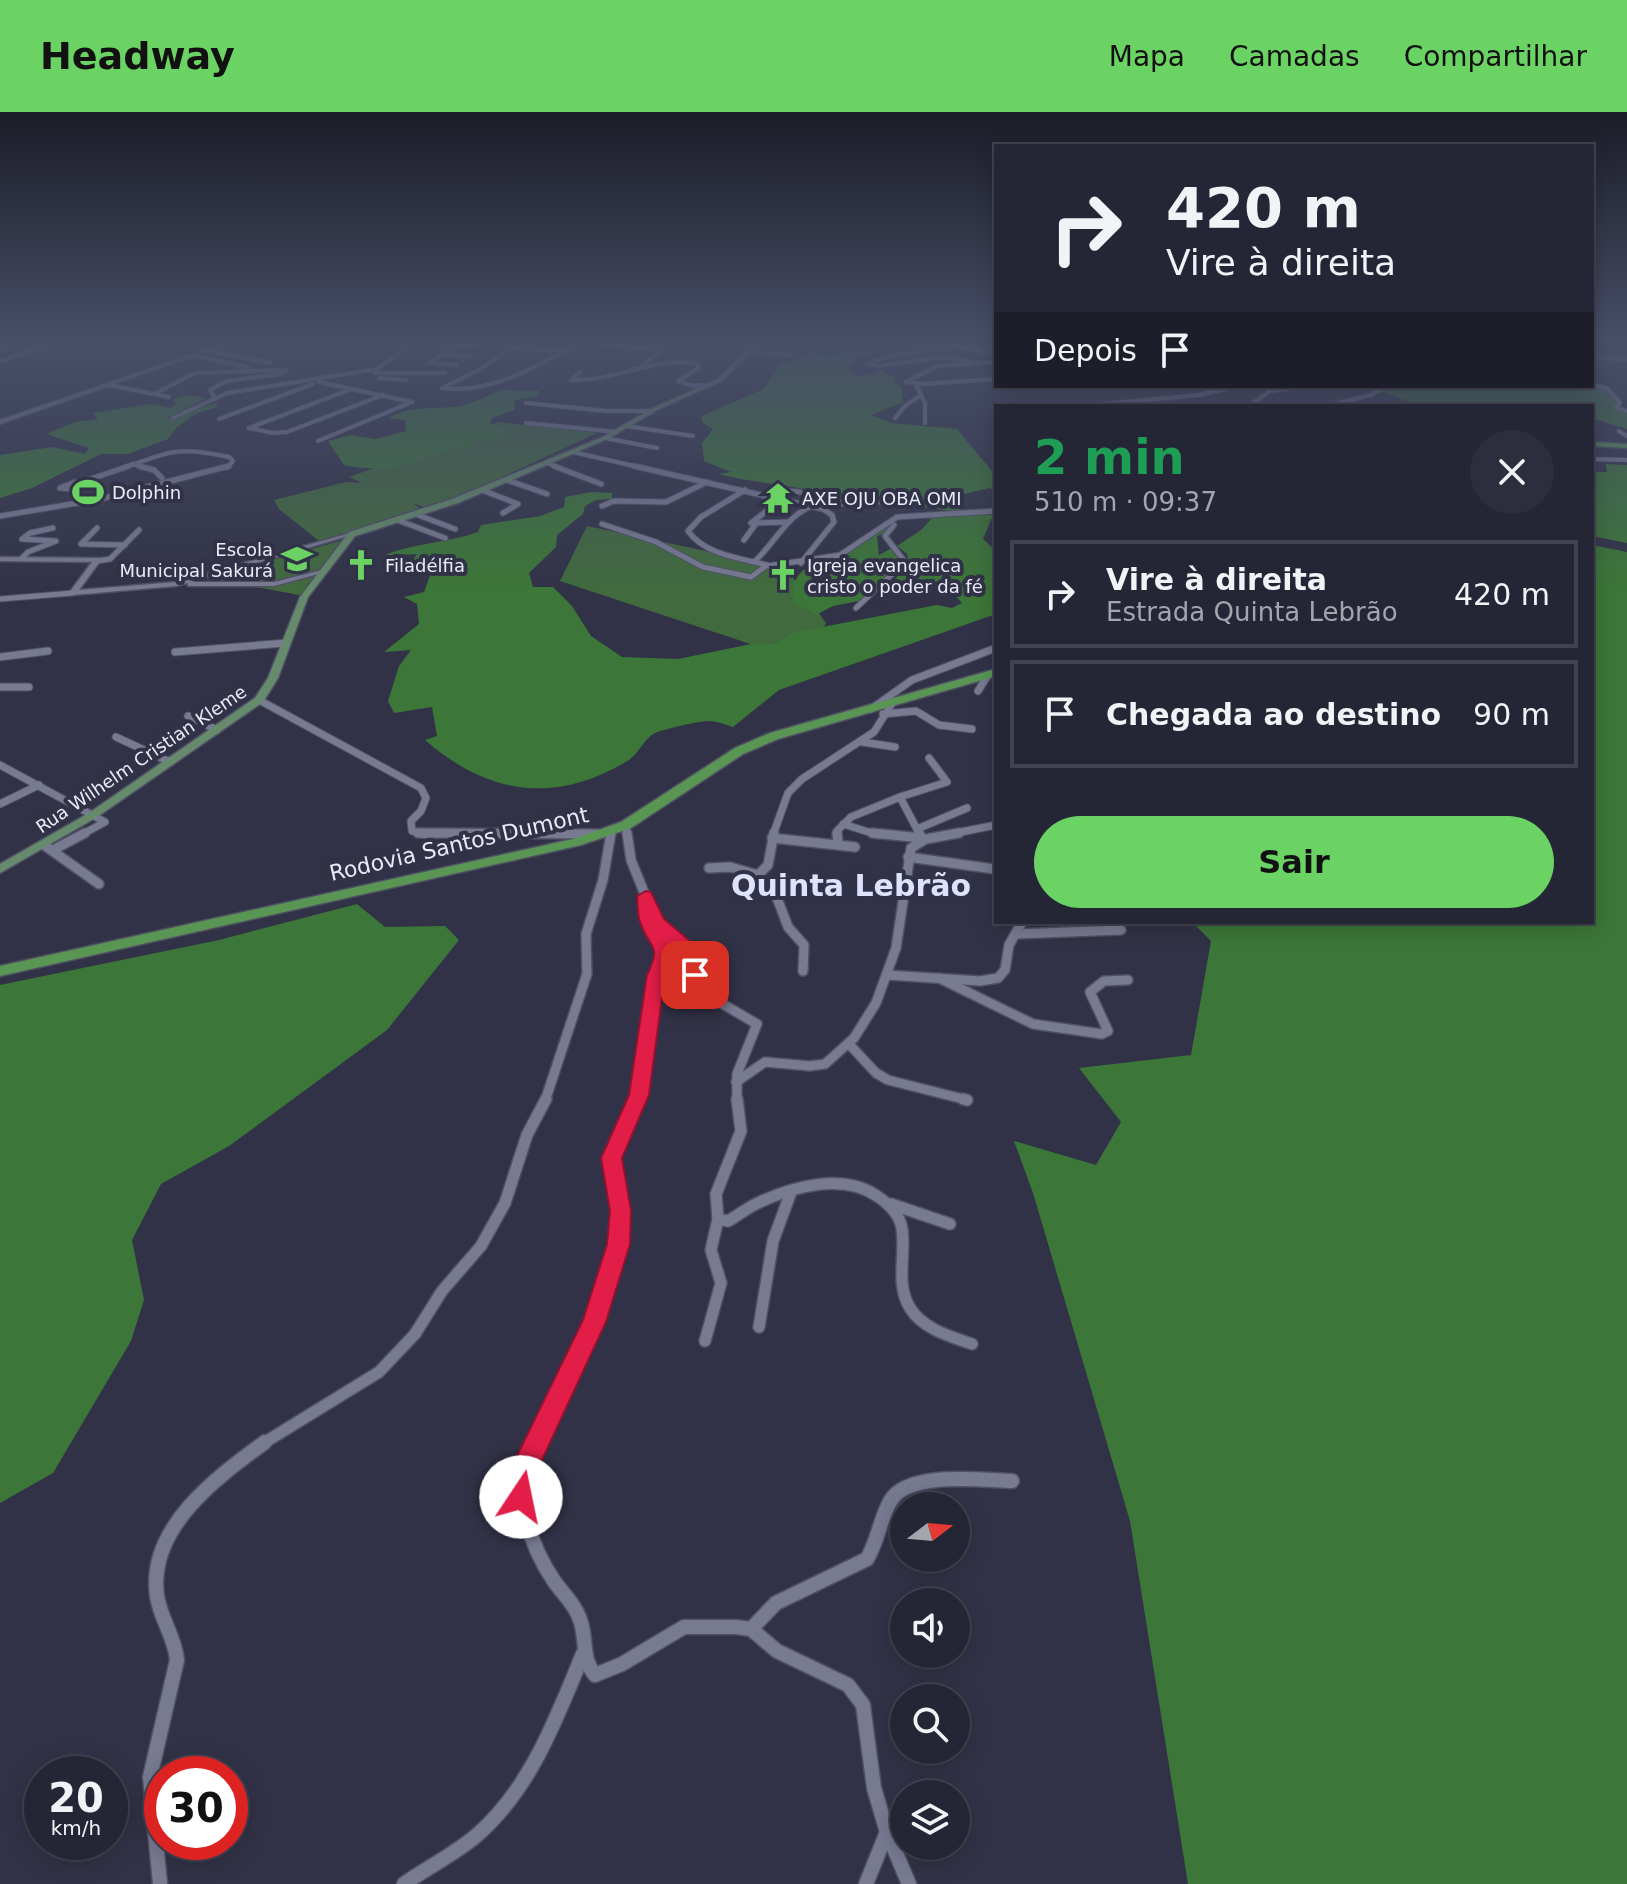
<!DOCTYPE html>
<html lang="pt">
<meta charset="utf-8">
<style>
body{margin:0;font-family:"DejaVu Sans",sans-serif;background:#2d2e3d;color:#f1f3f6;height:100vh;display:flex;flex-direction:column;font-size:30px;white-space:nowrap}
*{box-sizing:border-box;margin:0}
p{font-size:26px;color:#a3a5ad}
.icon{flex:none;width:44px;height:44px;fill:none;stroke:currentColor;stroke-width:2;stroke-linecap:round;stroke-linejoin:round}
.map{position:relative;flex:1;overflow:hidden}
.drawer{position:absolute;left:994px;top:292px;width:600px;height:520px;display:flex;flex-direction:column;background:#252635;border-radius:0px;box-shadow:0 4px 20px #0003,0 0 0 2px #424350}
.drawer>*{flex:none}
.hud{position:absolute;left:994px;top:32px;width:600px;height:244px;border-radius:0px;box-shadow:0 4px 20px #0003,0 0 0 2px #424350;background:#252635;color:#f1f3f6;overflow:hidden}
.needle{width:52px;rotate:74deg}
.controls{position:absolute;left:890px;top:1380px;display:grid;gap:16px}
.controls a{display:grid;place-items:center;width:80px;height:80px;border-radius:50%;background:#252635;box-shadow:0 4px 20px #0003,0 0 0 2px #424350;font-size:40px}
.speed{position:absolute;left:24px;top:1644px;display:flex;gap:16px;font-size:40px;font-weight:700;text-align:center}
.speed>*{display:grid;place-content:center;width:104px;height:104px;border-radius:50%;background:#252635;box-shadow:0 4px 20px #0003,0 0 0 2px #424350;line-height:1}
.speed small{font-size:20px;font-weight:400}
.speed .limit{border:12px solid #d22;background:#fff;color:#111}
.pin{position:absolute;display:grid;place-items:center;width:68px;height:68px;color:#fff;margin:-34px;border-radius:16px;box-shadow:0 4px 12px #0006}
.me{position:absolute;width:88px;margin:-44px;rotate:11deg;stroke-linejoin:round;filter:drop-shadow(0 0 6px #0008)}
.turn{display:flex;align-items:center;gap:28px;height:168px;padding:0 40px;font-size:36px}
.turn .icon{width:104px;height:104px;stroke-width:2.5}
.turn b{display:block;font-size:56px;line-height:68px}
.then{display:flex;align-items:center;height:76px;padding:0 40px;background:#0003;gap:16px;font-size:30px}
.round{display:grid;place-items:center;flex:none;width:84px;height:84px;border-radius:42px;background:#2d2e3d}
.summary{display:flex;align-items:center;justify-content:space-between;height:136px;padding:0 40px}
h1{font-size:48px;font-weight:700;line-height:60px;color:#1e9e55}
.primary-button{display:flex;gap:16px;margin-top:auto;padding:16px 40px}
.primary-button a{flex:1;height:92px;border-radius:48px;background:#6bd363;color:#111;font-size:32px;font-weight:700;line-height:92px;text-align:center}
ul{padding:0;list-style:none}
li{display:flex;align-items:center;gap:24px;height:108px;margin:0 16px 12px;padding:0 24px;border:4px solid #424350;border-radius:0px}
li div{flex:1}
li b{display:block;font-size:30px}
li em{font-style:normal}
header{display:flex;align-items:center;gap:48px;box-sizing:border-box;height:112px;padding:0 40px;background:#6bd363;color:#111}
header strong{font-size:38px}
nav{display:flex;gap:44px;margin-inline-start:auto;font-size:28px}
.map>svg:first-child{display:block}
.green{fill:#416a3e}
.forest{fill:#3c7638}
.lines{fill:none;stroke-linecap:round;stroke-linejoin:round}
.street-far5-casing{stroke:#4f5062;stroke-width:5}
.street-far4-casing{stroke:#4f5062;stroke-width:7}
.street-far3-casing{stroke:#4f5062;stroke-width:9}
.street-far2-casing{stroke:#4f5062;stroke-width:12}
.street-far1-casing{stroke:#4f5062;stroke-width:14}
.street-casing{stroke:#4f5062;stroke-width:17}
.secondary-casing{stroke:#4f5062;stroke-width:3}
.primary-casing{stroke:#4f5062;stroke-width:3}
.highway-casing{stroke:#4f5062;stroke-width:3}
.street-far5{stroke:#787a92;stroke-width:4}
.street-far4{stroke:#787a92;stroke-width:5}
.street-far3{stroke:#787a92;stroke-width:7}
.street-far2{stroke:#787a92;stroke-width:9}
.street-far1{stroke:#787a92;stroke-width:11}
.street{stroke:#787a92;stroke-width:14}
.secondary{fill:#787a92;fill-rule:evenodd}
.primary{fill:#658b6c;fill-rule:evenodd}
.highway{fill:#599653;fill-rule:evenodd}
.route{fill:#e11d48;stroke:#92132f;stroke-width:2}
.labels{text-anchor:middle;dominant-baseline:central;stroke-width:8;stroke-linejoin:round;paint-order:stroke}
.far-poi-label{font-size:18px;fill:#e9ebf8;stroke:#313247;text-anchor:start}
.far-street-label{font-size:18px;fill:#e9ebf8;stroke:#313247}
.street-label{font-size:22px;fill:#e9ebf8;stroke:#313247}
.district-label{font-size:30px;font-weight:bold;fill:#dfe2fd;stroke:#313247}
</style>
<header>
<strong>Headway</strong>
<nav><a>Mapa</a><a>Camadas</a><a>Compartilhar</a></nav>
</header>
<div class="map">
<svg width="1627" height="1772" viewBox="0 0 1627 1772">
<rect width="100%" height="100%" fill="#313247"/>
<g class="green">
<polygon points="500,310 597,321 431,398 413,391 423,399 319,429 279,397 274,388 346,370 362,371 349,365"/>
<polygon points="587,414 786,456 826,511 805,550 560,469"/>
<polygon points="347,427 309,485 209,466"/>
</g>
<g class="forest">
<path d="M898 236C881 243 859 236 848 256L861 265 882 257 886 263H894V270L901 275 903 290 871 303 891 311 957 317 996 364V380L990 376 955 384 964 386 960 400 993 403 983 427 996 439V502L779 578 733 615C726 613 717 609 709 609 699 609 664 617 655 621 644 627 639 641 629 648 556 693 488 683 425 628L437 624 432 595 394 601 388 589 399 554 411 538 384 540 419 512 417 492 404 485 424 480 432 458 411 452 417 442 382 444C413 431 447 431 478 420L481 413 540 404 564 395 565 385 591 380 612 381V387L596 388 585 394 583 402 557 423 556 435 529 461 533 475H553L572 494 591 524 622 545 678 547 756 531 774 532 796 520 937 493 952 496 962 491C933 456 912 466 879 487L909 450 907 442 897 434 921 418 935 403 956 400 741 367 718 362 731 360 704 349 702 331 713 317 702 310V304L764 277 780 253 811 241 830 243Z"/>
<polygon points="1390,274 1592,274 1605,277 1619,292 1614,295 1627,299 1627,317 1592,306 1592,294 1403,294 1412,291 1380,279"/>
<path d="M502 278 540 279 538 284 514 288 515 298 494 305 489 311 507 316 496 329 477 328 466 337C445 334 432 346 412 351 389 357 367 358 344 353L328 329 350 323 375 327 406 319 405 308 388 306C410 294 430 297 454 295 470 293 487 284 502 278Z"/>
<polygon points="188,283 206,286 164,308 215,291 218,295 197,301 176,316 168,327 128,342 101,342 32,376 0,386 0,343 52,335 85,342 89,336 46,322 76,310 98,307 93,301 150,292 171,296 176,291 172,288"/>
<polygon points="1606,352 1627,353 1627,431 1592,424 1592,360 1607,360"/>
<path d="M900 405 885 421 877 424 879 443 892 436 903 449 869 487 833 494 816 503 794 491C786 453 824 446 854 444L840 443Z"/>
<polygon points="1592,433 1627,440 1627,1772 1188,1772 1130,1409 1033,1081 1014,1029 1096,1053 1121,1010 1079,956 1191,943 1211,829 1192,810 1592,810"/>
<polygon points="357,792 385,815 445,814 459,828 387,918 229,1034 161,1072 132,1128 144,1188 131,1229 53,1361 0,1391 0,873 219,828"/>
</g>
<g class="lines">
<defs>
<g id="street-far5">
<polyline points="400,230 455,230"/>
<polyline points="579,230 660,238 644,253"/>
<polyline points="830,230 947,231"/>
<polyline points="983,230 996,234"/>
<polyline points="451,231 485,232 450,236 430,251 457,253"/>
<polyline points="0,236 17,230"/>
<polyline points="210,239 271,251"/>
<path d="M564 239 509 236 481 257 442 276C490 283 540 253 580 230"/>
<polyline points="748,240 792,243"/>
<polyline points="439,243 470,244"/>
<polyline points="195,244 247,255"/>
<polyline points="0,249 55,231"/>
<polyline points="971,250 944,245 879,254 867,252 889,244 957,234 996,242"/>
<polyline points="996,250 937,254 906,270 923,272 996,267"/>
<path d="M580 260 571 268C615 270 654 243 698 252L699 256 678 269 693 274 708 273"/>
<polyline points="375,261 445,261"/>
<polyline points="379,266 406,268"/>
<polyline points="319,270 412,290"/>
<polyline points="1592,272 1608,277 1620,291 1616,296 1627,299"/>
<polyline points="109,273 169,285"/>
<polyline points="916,273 925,291 925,311"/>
<polyline points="154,282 195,261 287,258 281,262 227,269 210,278 214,285"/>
<polyline points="526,291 607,299 652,299"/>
<polyline points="1330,293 1371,283 1387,274"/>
<polyline points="1083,294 1199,283 1237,274"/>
<polyline points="1249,294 1270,279 1307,274"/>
<polyline points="173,306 227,281 377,257 412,231"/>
<polyline points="895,306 906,293 920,284"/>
<polyline points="219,307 313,272"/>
<polyline points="526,311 617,320"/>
<polyline points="626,314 693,324"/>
<polyline points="249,316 273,321 287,320 383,283"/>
<polyline points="249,316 351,277"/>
<polyline points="1619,319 1627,324"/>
<polyline points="605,326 657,336"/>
<polyline points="318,329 412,290"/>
<polyline points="573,340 643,356"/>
<polyline points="1592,347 1627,348"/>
<polyline points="547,351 560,356"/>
<polyline points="132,352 146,356"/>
<path d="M123 356C171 339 178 334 229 345L233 349 227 356"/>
</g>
<g id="street-far4">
<polyline points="139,354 154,358 162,366"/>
<polyline points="554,354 601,372"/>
<polyline points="634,354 823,397 832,403 834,410 801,451"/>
<polyline points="507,368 547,382"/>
<polygon points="75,370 85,372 74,377 60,376"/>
<polyline points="82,370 129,354"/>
<polyline points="780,374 768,383 767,389 773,394 751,411 789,410"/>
<polyline points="482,378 518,392 503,401"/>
<polyline points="776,378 800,380"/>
<polyline points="828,390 856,393"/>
<polyline points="602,394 614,389 666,390 707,370"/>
<polyline points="418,403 455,417"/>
<polyline points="0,404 96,388 229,354"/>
<polyline points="400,409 445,426"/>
<path d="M602 412 656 430 703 455 751 465 767 453C740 446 705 443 688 419L701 405 745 378"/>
<polyline points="97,416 81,432 125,433"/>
<polyline points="744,428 755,413"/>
<polyline points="22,446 28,440 56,429 22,427 30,421 53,416"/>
<polyline points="97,449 110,447 139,418"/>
<path d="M755 449C769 436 779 419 793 406 824 378 866 386 903 394"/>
<polyline points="768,454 840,443 897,405 996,399"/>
<polyline points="0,487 73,481"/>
<polyline points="856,496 905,450 885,424 894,413"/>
</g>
<g id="street-far3">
<polyline points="175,540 286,531"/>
<polyline points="0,545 48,539"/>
<polyline points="0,575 29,575"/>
<polyline points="978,579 988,563"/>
<polyline points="259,588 421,676 426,686 421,699 411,709 412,719 425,723"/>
<polyline points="871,597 912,568 996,536"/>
<polyline points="883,602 916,599 939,613 972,617"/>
<polyline points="188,604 217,618"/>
<polyline points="116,625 170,650"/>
<polyline points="862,630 895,635"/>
<polyline points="0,653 105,710 81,723"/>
<polyline points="0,692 39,673"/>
<polyline points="843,712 878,723"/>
<polyline points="626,713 627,723"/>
<polyline points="917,717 967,696"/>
<polyline points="453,723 597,722"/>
<polyline points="611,723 612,718"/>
<polyline points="773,723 788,681 802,667 874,620 893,590"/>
<polyline points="837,723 837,719 851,705 900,685"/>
<polyline points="920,723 900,685 947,670 929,646"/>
<polyline points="946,723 996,713"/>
</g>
<g id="street-far2">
<polyline points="418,721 597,722"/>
<polyline points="627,721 631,748 656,810 685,834 695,863 707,883 757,912 737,962 737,989"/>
<polyline points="774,721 768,753 754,767 756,773 776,783 788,815 804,833 803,859"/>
<polyline points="837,721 838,732"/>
<polyline points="872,721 922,726"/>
<polyline points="919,721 922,726"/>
<polyline points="772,726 855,735"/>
<polyline points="44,733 99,772"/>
<polyline points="53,738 85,721"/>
<polyline points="908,745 994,757"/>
<polyline points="709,756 730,755 758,763"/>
<polyline points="1016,822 1121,818"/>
<polyline points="887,863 980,869 998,866 1005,858 1009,833 1022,810"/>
<polyline points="939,866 1033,912 1102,922 1108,919 1090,880 1104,869 1128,868"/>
<polyline points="849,932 876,961 888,968 967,988"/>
<polyline points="736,970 765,950 810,954 825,952 854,926 876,891 896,836 911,736 926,727 959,721"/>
<polyline points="545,989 587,862 586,822 603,768 611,721"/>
<polyline points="636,989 656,863 665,840 648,810 646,784"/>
</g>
<g id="street-far1">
<polyline points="963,987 967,988"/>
<polyline points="891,1092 950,1112"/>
<polyline points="718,1107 716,1082 741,1019 737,987"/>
<path d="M718 1107 728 1109C739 1103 748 1095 760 1090 795 1074 843 1061 877 1084 889 1092 900 1102 902 1117 906 1143 895 1172 910 1196 923 1217 949 1224 972 1232"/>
<polyline points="759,1215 773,1129 791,1080"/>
<polyline points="705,1229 721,1171 711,1138 718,1107"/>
<polyline points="262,1332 379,1260 415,1222 442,1179 481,1134 505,1091 527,1023 546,987"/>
<polyline points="536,1332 594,1210 619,1132 620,1099 611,1046 637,987"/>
</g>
<g id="street">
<path d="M537 1330C514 1378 525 1426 554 1469 562 1481 574 1491 579 1505 588 1525 580 1545 595 1563L622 1552 684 1515H736L751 1517 777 1539 848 1573 863 1593 874 1676 887 1720 909 1772"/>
<path d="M751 1517 776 1491 867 1447C878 1429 880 1406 891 1388 909 1359 981 1368 1012 1369"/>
<path d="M160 1772 150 1665 177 1548C175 1525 160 1506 157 1484 147 1416 217 1365 265 1330"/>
<path d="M404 1772C428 1755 455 1742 477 1723 531 1676 556 1607 583 1542"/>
<polyline points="866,1772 887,1720"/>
</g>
<g id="secondary">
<polygon points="227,230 235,230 0,312 0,308"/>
<polygon points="350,421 355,422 192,470 274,470 322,458 326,460 274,474 188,474 188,471 176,474 73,483 69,481 92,450 0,449 0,445 100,446 101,448 79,478 176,470"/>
</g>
<g id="primary">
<polygon points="754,230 760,230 722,269 659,297 607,327 458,391 355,424 308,485 278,566 263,590 97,705 0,761 0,752 89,701 255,586 268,566 300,485 349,420 452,387 603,325 655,295 718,267"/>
<polygon points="1592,243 1627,245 1627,249 1592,247"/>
</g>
<g id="highway">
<polygon points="1592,330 1627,332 1627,336 1592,334"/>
<polygon points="996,557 996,564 778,627 743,642 631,716 581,733 0,864 0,854 573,727 621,710 735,636 770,621"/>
</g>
</defs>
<use href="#street-far5" class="street-far5-casing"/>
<use href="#street-far4" class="street-far4-casing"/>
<use href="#street-far3" class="street-far3-casing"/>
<use href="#street-far2" class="street-far2-casing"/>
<use href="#street-far1" class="street-far1-casing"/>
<use href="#street" class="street-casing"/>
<use href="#secondary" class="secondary-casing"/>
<use href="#primary" class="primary-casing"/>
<use href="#highway" class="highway-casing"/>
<use href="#street-far5" class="street-far5"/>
<use href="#street-far4" class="street-far4"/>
<use href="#street-far3" class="street-far3"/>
<use href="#street-far2" class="street-far2"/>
<use href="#street-far1" class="street-far1"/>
<use href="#street" class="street"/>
<use href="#secondary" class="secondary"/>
<use href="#primary" class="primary"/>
<use href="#highway" class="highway"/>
</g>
<linearGradient id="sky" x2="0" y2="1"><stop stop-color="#1b1c27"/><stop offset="0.48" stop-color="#484f69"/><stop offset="1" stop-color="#484f69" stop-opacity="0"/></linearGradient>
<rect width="1627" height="478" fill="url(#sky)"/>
<path class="route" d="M646 779 651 780 664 807 691 830 704 863 695 869 689 867 677 837 672 833 673 845 665 863 649 983 622 1046 631 1099 630 1132 606 1210 540 1352 531 1394 521 1398 512 1394 508 1385 514 1350 583 1208 607 1132 610 1099 601 1046 629 983 647 863C663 831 649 838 640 810 637 803 638 792 637 784Z"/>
<defs>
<symbol id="stadium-bare" viewBox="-9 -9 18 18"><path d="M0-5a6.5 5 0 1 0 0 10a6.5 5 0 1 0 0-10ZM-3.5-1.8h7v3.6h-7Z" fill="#6bd363" stroke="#313247" stroke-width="2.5" paint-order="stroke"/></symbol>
<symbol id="temple-bare" viewBox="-9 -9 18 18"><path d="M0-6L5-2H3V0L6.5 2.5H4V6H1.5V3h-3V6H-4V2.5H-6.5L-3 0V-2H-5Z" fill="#6bd363" stroke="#313247" stroke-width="2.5" paint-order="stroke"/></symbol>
<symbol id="school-bare" viewBox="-9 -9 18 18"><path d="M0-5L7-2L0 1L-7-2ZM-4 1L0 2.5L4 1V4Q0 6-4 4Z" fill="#6bd363" stroke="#313247" stroke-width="2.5" paint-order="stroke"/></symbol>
<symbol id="church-bare" viewBox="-9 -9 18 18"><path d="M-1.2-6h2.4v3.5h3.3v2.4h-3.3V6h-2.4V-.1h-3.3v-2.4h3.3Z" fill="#6bd363" stroke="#313247" stroke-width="2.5" paint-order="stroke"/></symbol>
</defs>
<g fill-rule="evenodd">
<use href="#stadium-bare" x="66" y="358" width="44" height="44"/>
<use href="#temple-bare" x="756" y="364" width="44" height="44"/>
<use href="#school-bare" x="275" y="425" width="44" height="44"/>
<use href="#church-bare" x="339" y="431" width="44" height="44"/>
<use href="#church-bare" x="761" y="441" width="44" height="44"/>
</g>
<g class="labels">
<g class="far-poi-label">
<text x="112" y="380">Dolphin</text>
<text x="802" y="386">AXE OJU OBA OMI</text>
<text x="273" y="437" text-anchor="end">Escola<tspan x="273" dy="21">Municipal Sakurá</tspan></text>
<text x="385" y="453">Filadélfia</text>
<text x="807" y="453">Igreja evangelica<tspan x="807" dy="21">cristo o poder da fé</tspan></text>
</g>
<g class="far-street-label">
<text transform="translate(141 647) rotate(-34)">Rua Wilhelm Cristian Kleme</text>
</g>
<g class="street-label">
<text transform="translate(459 732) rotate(-13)">Rodovia Santos Dumont</text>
</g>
<g class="district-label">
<text x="851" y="773">Quinta Lebrão</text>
</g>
</g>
</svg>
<div class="controls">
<a><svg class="needle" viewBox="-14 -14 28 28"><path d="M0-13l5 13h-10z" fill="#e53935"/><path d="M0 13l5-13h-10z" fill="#a3a5ad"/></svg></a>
<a><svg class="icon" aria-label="sound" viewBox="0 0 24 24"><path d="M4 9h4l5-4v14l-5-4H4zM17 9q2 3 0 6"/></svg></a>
<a><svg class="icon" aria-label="search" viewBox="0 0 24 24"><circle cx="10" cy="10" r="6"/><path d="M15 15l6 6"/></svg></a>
<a><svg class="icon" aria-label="layers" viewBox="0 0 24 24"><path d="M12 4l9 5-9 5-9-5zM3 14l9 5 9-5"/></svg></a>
</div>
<div class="speed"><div>20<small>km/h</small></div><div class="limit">30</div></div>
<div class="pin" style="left:695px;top:863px;background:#d93025"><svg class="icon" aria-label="arrive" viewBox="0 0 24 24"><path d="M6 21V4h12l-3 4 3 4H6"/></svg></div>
<svg class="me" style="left:521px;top:1385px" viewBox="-20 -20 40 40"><circle r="19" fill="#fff"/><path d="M0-13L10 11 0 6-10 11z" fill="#e11d48"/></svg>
<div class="hud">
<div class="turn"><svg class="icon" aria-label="right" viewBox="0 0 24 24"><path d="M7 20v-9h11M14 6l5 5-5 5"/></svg><div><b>420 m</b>Vire à direita</div></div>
<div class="then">Depois<svg class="icon" aria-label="arrive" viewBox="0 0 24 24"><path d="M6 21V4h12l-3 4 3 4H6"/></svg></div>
</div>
<section class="drawer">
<div class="summary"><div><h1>2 min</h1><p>510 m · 09:37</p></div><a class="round"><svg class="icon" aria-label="close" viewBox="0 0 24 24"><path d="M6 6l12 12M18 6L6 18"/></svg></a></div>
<ul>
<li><svg class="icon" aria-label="right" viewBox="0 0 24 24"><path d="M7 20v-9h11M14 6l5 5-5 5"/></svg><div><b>Vire à direita</b><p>Estrada Quinta Lebrão</p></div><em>420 m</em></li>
<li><svg class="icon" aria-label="arrive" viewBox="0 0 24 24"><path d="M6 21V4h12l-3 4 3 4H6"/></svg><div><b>Chegada ao destino</b></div><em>90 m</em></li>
</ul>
<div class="primary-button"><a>Sair</a></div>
</section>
</div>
